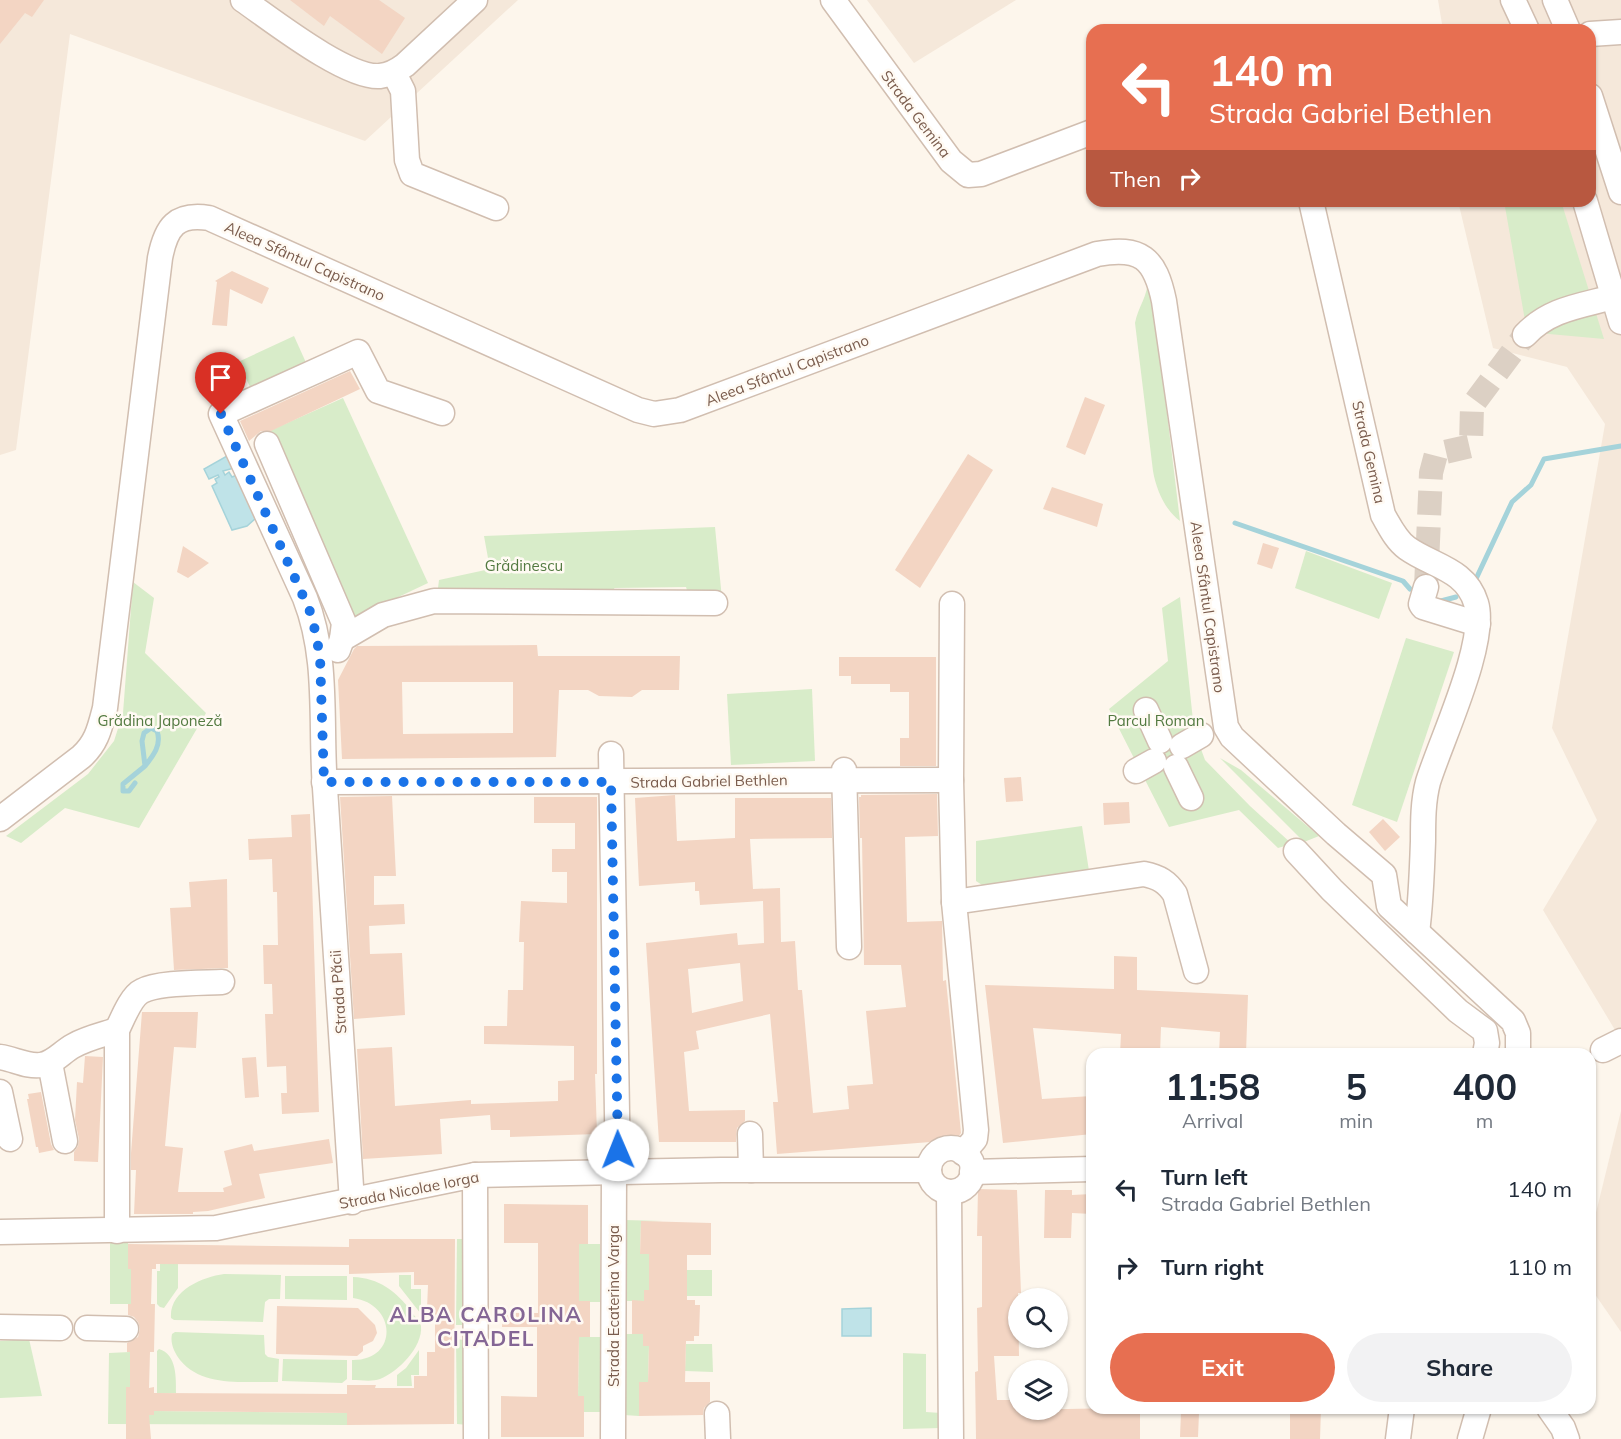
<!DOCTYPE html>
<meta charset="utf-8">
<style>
body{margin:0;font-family:Mulish,sans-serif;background:#f2f2f3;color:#1f2937;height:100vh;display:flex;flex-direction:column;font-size:22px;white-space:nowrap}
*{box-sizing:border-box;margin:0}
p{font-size:20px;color:#747a83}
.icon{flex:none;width:33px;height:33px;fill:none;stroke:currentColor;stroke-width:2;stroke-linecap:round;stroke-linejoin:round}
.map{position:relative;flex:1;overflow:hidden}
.side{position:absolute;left:1086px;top:1048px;width:510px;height:366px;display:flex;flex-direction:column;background:#fff;border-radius:18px;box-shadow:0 2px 4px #0004}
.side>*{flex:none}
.hud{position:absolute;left:1086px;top:24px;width:510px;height:183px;border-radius:18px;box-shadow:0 2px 4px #0004;background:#e76f51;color:#fff;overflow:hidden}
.controls{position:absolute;left:1008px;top:1288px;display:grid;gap:12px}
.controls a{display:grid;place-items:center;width:60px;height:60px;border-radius:50%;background:#fff;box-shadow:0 2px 4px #0004;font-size:30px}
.pin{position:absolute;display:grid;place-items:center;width:51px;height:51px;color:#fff;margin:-62px -26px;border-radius:50% 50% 50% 0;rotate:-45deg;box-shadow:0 0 6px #0007}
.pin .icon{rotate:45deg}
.me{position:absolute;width:66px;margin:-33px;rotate:359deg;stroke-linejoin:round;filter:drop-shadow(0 0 4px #0008)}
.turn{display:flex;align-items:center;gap:21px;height:126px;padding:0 24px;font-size:27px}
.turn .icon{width:78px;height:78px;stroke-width:2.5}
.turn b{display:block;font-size:42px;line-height:51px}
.then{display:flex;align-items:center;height:57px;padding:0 24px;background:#0003;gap:12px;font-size:22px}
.eta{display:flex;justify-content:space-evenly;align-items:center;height:102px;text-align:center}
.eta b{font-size:36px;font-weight:700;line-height:42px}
.primary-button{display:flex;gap:12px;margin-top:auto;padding:12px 24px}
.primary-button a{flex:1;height:69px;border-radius:36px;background:#e76f51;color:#fff;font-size:24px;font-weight:700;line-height:69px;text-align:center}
.primary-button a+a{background:#f2f2f3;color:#1f2937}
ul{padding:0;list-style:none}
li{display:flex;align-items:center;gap:18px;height:78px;padding:0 24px}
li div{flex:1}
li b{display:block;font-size:22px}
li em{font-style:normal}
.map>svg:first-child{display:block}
.residential{fill:#f5e8da}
.green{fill:#d8ecc9}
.water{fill:#bfe3e8;stroke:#a5d3da;stroke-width:1.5}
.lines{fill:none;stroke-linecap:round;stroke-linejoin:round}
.stream{stroke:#a5d3da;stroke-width:5}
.building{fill:#f3d5c3;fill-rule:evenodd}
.minor-tunnel{stroke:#dcd0c4;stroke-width:24;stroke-dasharray:24 12;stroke-linecap:butt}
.minor-casing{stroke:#d1beb0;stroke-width:27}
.minor{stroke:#fff;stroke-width:24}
.route{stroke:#1a73e8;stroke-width:10;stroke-dasharray:0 18}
.labels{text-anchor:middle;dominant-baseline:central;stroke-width:5;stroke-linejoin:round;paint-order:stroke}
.street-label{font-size:15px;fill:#7a5c4d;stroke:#fffaf3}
.park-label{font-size:15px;fill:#537a41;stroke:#fffaf3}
.district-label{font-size:21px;font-weight:bold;letter-spacing:1.5px;fill:#846695;stroke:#fffaf3}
</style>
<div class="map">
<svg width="1621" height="1439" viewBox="0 0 1621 1439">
<rect width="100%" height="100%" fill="#fdf6ec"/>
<g class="residential">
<polygon points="0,0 518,0 365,141 70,34 16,450 0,455"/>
<polygon points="867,0 1016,0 914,63"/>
<polygon points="1438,0 1621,0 1621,1040 1543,910 1597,820 1552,728 1605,424 1567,367 1493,348 1458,201 1590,201 1590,30 1443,30"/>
<polygon points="1621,1111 1621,1332 1590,1287 1590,1237"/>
</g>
<g class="green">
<polygon points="1504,201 1561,201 1604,339 1527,332"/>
<path d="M1148 279 1152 289 1180 521C1165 510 1156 489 1153 471L1135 323C1138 307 1148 296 1148 279Z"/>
<polygon points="294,336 308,367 253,393 238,362"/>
<polygon points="343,398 428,583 354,618 267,432"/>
<polygon points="715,527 722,599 690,600 686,587 614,588 618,597 437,596 439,580 490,569 484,536"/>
<polygon points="1306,551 1392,583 1379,619 1295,588"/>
<polygon points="133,582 154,598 145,653 206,713 139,828 65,808 21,843 6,836 88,774 114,741 123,713"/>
<polygon points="1180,597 1194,730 1205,760 1250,806 1292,844 1278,848 1239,810 1169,827 1109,709 1168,661 1162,608"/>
<polygon points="1406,638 1454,652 1397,822 1352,805"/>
<polygon points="812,689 815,761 731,765 727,694"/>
<polygon points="1220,758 1241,770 1319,836 1304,842"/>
<polygon points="1082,826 1089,871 985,887 976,881 976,841"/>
<polygon points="624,1220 663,1221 641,1222 640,1253 649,1254 649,1290 644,1290 644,1301 624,1301"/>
<polygon points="457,1239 468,1239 464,1325 456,1325"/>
<polygon points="110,1241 128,1242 128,1269 131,1269 131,1304 110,1304"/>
<rect x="579" y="1244" width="21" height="58"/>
<polygon points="160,1264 178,1264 178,1288 164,1308 160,1307 157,1304 157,1271 160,1271"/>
<polygon points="686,1270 712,1270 712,1296 687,1296"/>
<path d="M224 1274 281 1275 280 1299H269L265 1302 263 1322 174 1320 171 1318C169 1291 202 1277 224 1274Z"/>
<polygon points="399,1275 411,1275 411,1289 421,1289 421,1314 399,1286"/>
<polygon points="285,1276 347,1276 347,1300 285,1299"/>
<path d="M353 1277C379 1278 396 1291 411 1311 414 1316 420 1321 421 1326 423 1347 398 1372 380 1379 372 1382 361 1380 352 1380V1360C399 1361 397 1304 353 1298Z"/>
<path d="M175 1332 264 1335 265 1354 268 1357 279 1359 278 1382C245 1381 203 1388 180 1360 174 1352 170 1343 172 1334Z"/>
<polygon points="624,1334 643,1334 643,1346 649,1346 648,1382 639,1382 639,1416 624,1415"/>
<polygon points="579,1337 602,1337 602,1412 584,1412 578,1396"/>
<polygon points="29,1339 42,1396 0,1398 0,1341"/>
<polygon points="456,1339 464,1340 468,1425 457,1424"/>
<polygon points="686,1344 712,1344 713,1372 685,1371"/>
<path d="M159 1349C177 1354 176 1378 176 1393H157V1351Z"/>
<polygon points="419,1350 419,1375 411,1375 412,1386 397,1386 397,1375 406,1368"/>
<polygon points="130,1352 130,1387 154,1415 154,1411 347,1413 347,1425 108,1424 109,1353"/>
<polygon points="903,1353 926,1354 926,1412 941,1413 941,1428 903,1429"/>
<polygon points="283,1359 347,1360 347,1379 342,1383 282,1381"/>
</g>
<g class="water">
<polygon points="227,456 234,468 223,471 225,475 229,472 232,477 237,475 256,518 247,526 232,530 212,486 217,483 215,479 219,477 218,475 209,479 204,469"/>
<polygon points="871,1308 871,1336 842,1336 842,1309"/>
</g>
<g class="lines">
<g class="stream">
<polyline points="1235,523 1403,581 1410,589"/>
<polyline points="1475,581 1512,502 1531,485 1544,459 1621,446"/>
<polyline points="1437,602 1456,597"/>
<path d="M135 783 129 791H123V784L145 766 142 741 144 733 151 728 157 731C162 745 153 756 145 766"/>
</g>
</g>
<g class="building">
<polygon points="0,0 44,0 32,17 25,13 0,44"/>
<polygon points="290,0 379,0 405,18 382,54 330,16 324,26"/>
<polygon points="232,271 269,288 262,304 230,289 227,326 212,325 217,282 215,281"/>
<polygon points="350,371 360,389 271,431 261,431 249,441 240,421"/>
<polygon points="1085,397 1105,405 1085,455 1066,447"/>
<polygon points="968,454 993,470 920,588 895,570"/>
<polygon points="1052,487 1103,504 1097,527 1043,509"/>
<polygon points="1263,543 1279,548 1272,569 1257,564"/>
<polygon points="183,546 209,563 188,578 177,572"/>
<path d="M537 645 538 656H680L679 690H642L632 697 599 696 588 690H559L556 757 342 759 338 680 354 649 357 646ZM402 682H513V733L403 734Z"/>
<polygon points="839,657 936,657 936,766 900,766 900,738 909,738 909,692 890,692 890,684 851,684 851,676 839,676"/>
<polygon points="1021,777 1023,801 1006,802 1004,778"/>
<path d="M937 794 938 836 905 837 907 922 942 921 943 981 946 980 961 1133 956 1140 777 1154 773 1102H778L770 1014 696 1031 699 1049 684 1052 689 1111 745 1110V1121L737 1128 736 1142H659L646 943 737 933 738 945 764 943 763 901 700 905 699 891H695V882L639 886 635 798 675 795 677 841 735 838V798H831L832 838 750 839 753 889 780 888 781 942 795 941 798 990H802L813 1113 849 1109 847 1086 873 1084 866 1011 906 1007 901 965H864L862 838H860L859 797H861V795ZM740 963 743 1001 692 1013 688 969Z"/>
<polygon points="392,796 396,876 374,876 374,905 404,904 405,924 369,926 370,954 402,953 405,1015 354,1019 340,797"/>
<polygon points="534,797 597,797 597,1074 595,1074 597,1134 510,1137 510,1130 491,1130 490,1115 440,1119 442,1154 363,1159 357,1049 392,1047 395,1106 471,1100 471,1104 558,1101 558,1081 574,1080 574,1046 484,1044 484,1026 507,1026 508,990 523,990 524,942 519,942 521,901 567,903 567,872 552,872 552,849 575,849 575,823 534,823"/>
<polygon points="1129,802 1130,823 1104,825 1103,803"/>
<polygon points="310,814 319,1112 282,1114 281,1093 287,1093 286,1066 267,1067 265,1014 273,1014 272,984 264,984 263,945 278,945 277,892 273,892 272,859 249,860 248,839 292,837 291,815"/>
<polygon points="1383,819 1400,837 1385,851 1369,832"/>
<polygon points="227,879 228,968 174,970 170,908 191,907 189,882"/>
<polygon points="1114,956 1137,957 1137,990 1248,995 1246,1054 1219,1054 1220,1032 1161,1027 1160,1054 1120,1054 1121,1034 1033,1028 1042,1099 1092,1096 1092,1134 1003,1143 985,985 1114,989"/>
<polygon points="142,1012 198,1012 196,1048 174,1047 165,1146 183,1148 178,1192 224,1192 223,1188 232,1185 224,1151 252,1144 254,1151 329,1139 333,1163 259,1174 265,1198 208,1211 193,1212 193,1214 134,1214 136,1170 131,1170 131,1153"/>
<polygon points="85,1056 103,1057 98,1162 74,1161 74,1152 78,1146 79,1139 75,1120 77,1082 83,1083"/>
<polygon points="256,1057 259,1097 245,1098 242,1058"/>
<polygon points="41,1092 51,1144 54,1150 39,1153 38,1147 36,1147 27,1099 29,1099 28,1094"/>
<polygon points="978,1189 1017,1190 1021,1293 1018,1293 1019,1356 994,1356 997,1400 1018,1400 1018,1410 1116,1408 1116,1412 1140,1412 1140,1439 976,1439 975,1372 978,1371 977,1308 982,1307 982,1236 977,1236"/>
<polygon points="1045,1190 1072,1190 1072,1195 1092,1194 1092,1214 1072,1213 1071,1238 1044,1238"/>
<polygon points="504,1204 588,1205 588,1244 579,1244 579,1301 590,1301 590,1337 579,1337 578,1396 584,1396 584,1437 501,1437 501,1396 537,1397 537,1327 502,1327 503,1313 538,1313 538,1243 504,1243"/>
<polygon points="641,1221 711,1223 711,1255 687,1255 687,1300 695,1300 695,1305 700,1305 699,1336 694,1336 694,1341 686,1341 685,1382 710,1382 710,1402 704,1408 703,1415 639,1416 639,1382 648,1382 649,1346 643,1346 643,1334 632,1334 632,1300 644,1301 644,1290 649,1290 649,1254 640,1254"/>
<path d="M349 1239H455L454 1424 347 1425V1413L154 1411V1415H149L151 1439H126V1387H130V1352H127V1343L138 1337 140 1329 138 1322 134 1317 128 1315V1304H131V1269H128V1244L349 1247ZM156 1264 349 1265V1274L414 1272V1285H428L427 1309H435V1352H427V1376H414V1388H375L376 1385H347V1394L154 1393V1387L149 1388 150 1352H154L155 1304H151L152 1269H156Z"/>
<polygon points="277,1306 358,1308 375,1325 377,1333 373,1341 363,1346 363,1351 357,1356 276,1354"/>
<polygon points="1290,1408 1321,1408 1320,1439 1290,1439"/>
<polygon points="1181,1412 1199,1413 1198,1437 1180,1437"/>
</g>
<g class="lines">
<polyline class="minor-tunnel" points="1426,587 1431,473 1436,454 1471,446 1472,406 1525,335"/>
<defs>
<g id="minor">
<path d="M243 0C272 20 347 79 380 76 390 75 397 71 405 65L475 0"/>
<polyline points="833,0 951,161 968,175 981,174 1092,132"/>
<polyline points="1513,0 1527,30"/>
<polyline points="1555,0 1568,30"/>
<polyline points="1590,34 1621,32"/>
<polyline points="394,73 403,91 407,160 412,174 496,208"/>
<polyline points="1590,96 1621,192"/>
<path d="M1311 201 1383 515C1390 527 1396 540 1407 548 1432 566 1466 569 1476 603 1488 642 1441 740 1428 782 1423 801 1423 821 1423 841 1422 871 1421 902 1417 932"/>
<polyline points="1585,201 1621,322"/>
<path d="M1525 335C1549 309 1580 306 1613 297"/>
<polyline points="267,444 344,623 342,639 338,650"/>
<polyline points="1426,587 1421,604 1423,607 1478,624"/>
<polyline points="952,604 951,780 954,902 976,1130 975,1139 963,1153"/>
<polyline points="342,639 383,615 434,601 715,603"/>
<polyline points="1146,710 1160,741"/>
<polyline points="1182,746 1201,735"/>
<polyline points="611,754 618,1173"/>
<polyline points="1176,767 1191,798"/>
<polyline points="844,770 849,947"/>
<polyline points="1136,771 1154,761"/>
<polyline points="324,782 951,780"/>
<path d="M0 819 81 757C97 743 100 727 105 708L160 258C166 227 176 213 209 218L638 410 654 414 680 410 1097 254C1141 246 1155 258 1164 301L1226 727 1232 737 1336 834 1384 875 1389 906 1513 1021 1518 1033V1054"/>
<polyline points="1296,851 1332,890 1458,1011 1485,1031 1487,1043 1485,1054"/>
<path d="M954 902 1144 874C1159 877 1167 882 1175 894L1196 971"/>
<polyline points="1603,1050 1621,1041"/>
<path d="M0 1057C14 1059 27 1067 41 1065 54 1063 62 1052 73 1046 87 1038 102 1035 117 1030"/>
<polyline points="50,1063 65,1141"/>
<polyline points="0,1092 10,1139"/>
<polyline points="750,1134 751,1170"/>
<circle cx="951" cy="1170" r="22"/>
<polyline points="972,1172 1092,1169"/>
<polyline points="475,1175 476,1439"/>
<polyline points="949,1192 951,1439"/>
<path d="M352 1202C343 1064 334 926 325 788 320 724 329 659 305 598L221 414 358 352 378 391 442 413"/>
<path d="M117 1231V1030C122 1020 131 996 142 991 158 982 202 983 222 982"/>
<polyline points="0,1232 216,1228 475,1175 721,1170 929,1170"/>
<polyline points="0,1327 60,1328"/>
<polyline points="87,1328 126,1329"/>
<polyline points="1549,1408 1563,1428 1567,1439"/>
<polyline points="717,1414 718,1439"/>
<polyline points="613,1439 614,1173"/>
<polyline points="1398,1439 1402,1408"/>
<polyline points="1470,1439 1479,1408"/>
</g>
</defs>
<use href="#minor" class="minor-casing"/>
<use href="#minor" class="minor"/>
</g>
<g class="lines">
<polyline class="route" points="221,414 312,616 320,656 324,782 611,782 618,1150"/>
</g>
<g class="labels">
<g class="street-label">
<text transform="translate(916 114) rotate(53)">Strada Gemina</text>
<text transform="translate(305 261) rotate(24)">Aleea Sfântul Capistrano</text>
<text transform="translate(787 370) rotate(-21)">Aleea Sfântul Capistrano</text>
<text transform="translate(1369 452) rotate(77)">Strada Gemina</text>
<text transform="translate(1208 607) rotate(82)">Aleea Sfântul Capistrano</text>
<text transform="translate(709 781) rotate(-1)">Strada Gabriel Bethlen</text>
<text transform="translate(338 992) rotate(-94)">Strada Păcii</text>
<text transform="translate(409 1190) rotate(-11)">Strada Nicolae Iorga</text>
<text transform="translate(613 1306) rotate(-90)">Strada Ecaterina Varga</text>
</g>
<g class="park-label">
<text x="524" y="565">Grădinescu</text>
<text x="160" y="720">Grădina Japoneză</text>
<text x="1156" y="720">Parcul Roman</text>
</g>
<g class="district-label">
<text x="486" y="1314">ALBA CAROLINA<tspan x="486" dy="24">CITADEL</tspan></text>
</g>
</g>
</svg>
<div class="controls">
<a><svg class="icon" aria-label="search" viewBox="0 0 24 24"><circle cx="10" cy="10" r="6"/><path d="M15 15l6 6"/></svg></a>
<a><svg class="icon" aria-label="layers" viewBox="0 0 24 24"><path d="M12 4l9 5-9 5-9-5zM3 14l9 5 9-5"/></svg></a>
</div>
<div class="pin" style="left:221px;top:414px;background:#d93025"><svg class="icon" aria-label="arrive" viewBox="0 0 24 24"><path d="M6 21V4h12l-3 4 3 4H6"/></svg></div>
<svg class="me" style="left:618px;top:1150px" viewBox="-20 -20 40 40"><circle r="19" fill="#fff"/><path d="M0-13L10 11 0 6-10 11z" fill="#1a73e8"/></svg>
<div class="hud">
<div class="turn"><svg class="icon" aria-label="left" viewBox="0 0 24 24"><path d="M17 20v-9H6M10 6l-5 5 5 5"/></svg><div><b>140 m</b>Strada Gabriel Bethlen</div></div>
<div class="then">Then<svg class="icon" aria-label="right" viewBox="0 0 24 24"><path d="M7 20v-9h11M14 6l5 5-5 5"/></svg></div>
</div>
<section class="side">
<div class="eta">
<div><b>11:58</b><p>Arrival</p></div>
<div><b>5</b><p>min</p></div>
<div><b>400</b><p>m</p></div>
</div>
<ul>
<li><svg class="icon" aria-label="left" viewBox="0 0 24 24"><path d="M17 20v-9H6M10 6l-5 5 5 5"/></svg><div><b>Turn left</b><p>Strada Gabriel Bethlen</p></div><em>140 m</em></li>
<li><svg class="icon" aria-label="right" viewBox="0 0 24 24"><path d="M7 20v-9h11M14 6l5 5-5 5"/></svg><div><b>Turn right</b></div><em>110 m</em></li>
</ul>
<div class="primary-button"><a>Exit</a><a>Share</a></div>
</section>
</div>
